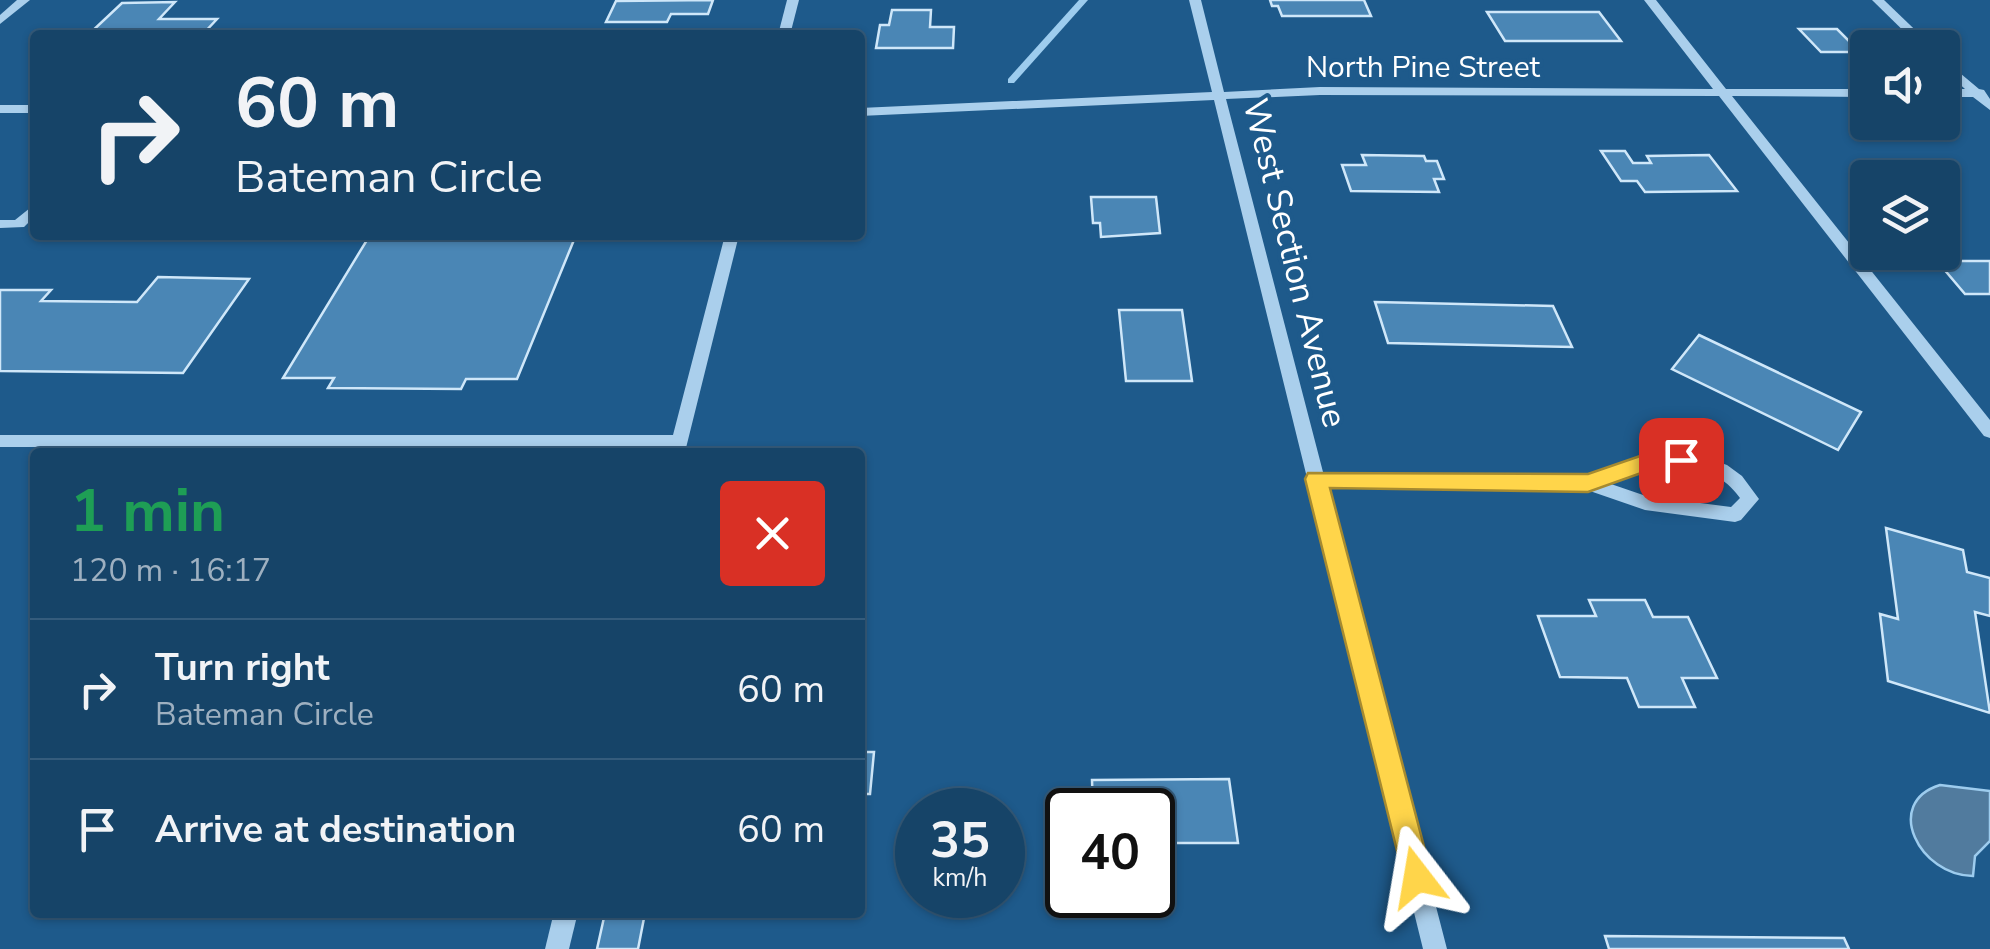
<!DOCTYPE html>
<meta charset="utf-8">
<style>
body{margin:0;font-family:"Nunito Sans",sans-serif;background:#234e71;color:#f1f3f6;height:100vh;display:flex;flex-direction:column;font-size:38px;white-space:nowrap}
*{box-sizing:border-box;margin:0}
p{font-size:32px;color:#9eb0c0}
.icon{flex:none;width:55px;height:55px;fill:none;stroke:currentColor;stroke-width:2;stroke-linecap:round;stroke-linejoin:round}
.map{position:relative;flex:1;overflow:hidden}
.sheet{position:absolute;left:30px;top:448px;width:835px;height:470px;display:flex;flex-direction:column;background:#164468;border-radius:10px;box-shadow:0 2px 8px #0004,0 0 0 2px #355c7c}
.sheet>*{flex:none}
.hud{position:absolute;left:30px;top:30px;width:835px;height:210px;border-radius:10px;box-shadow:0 2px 8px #0004,0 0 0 2px #355c7c;background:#164468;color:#f1f3f6;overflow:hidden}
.tools{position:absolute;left:1850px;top:30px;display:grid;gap:20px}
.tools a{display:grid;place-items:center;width:110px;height:110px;border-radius:10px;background:#164468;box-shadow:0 2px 8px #0004,0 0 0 2px #355c7c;font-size:50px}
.speed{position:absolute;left:895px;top:788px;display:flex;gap:20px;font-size:50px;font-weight:700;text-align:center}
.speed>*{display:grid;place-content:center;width:130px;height:130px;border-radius:50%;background:#164468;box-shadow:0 2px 8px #0004,0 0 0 2px #355c7c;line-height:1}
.speed small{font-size:25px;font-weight:400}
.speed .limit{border:5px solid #111;border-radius:15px;background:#fff;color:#111}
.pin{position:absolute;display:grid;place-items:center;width:85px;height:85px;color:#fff;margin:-42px;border-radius:20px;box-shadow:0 5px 15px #0006}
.me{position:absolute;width:110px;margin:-55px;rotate:346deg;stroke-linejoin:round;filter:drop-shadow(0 0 8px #0008)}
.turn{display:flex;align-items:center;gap:35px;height:210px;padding:0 40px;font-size:45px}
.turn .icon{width:130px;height:130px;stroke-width:2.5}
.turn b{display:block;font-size:70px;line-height:85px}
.round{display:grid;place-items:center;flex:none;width:105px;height:105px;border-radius:10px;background:#234e71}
.overview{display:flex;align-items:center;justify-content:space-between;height:170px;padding:0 40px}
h1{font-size:60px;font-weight:700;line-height:75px;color:#1e9e55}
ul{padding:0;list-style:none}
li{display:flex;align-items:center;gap:30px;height:140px;padding:0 40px;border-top:2px solid #355c7c}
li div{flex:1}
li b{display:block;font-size:38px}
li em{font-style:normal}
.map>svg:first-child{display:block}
.water{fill:#517b9e;stroke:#9dccee;stroke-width:2.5}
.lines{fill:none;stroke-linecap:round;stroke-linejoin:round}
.stream{fill:#9dccee;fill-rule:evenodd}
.building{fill:#4a86b5;stroke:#cfe7f9;stroke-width:2.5}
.minor{fill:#aacfec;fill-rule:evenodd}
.route{fill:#ffd54a;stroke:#a68a30;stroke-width:2.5}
.labels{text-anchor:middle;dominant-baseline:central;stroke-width:8;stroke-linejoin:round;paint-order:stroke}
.far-street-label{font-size:30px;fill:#fff;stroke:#1e5a8b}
.street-label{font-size:35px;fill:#fff;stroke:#1e5a8b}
</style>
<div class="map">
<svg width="1990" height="949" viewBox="0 0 1990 949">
<rect width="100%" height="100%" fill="#1e5a8b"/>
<path class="water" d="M1940 785 1990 791V841L1975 856 1973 876C1920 876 1882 803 1940 785Z"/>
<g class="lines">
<polygon class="stream" points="1079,0 1088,0 1014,83 1008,83 1008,79"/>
</g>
<g class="building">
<polygon points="713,0 708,14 671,14 667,22 606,22 616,1"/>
<polygon points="1270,0 1364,0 1371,16 1282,16 1278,6 1272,6"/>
<polygon points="175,2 159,19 217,19 202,35 88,35 122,3"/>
<polygon points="892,10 931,10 930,27 954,27 953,48 876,48 880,25 889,25"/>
<polygon points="1487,12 1599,12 1621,41 1505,41"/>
<polygon points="1799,29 1837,29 1860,52 1821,52"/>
<polygon points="1601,151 1625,151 1633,163 1651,163 1647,156 1709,155 1737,191 1645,192 1637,181 1621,181"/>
<polygon points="1362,155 1424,156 1426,161 1437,161 1444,179 1434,179 1439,192 1351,191 1342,165 1366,165"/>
<polygon points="1091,197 1156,197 1160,233 1101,237 1100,223 1093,223"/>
<polygon points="370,235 576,235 517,379 466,379 461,389 328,388 334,378 283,378"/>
<polygon points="1937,261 1990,261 1990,294 1965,294"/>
<polygon points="158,277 249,279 183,373 0,371 0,290 51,290 41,301 137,302"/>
<polygon points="1375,302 1553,306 1572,347 1388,343"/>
<polygon points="1119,310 1182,310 1192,381 1126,381"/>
<polygon points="1699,335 1861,412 1838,450 1672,369"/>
<polygon points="1886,528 1963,550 1967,572 1990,578 1990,616 1975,612 1990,713 1888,681 1880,614 1898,619"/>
<polygon points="1589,600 1645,600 1653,617 1688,617 1717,678 1682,678 1695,707 1639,707 1627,678 1560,677 1538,616 1596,616"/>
<polygon points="860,752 874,752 870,794 860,794"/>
<polygon points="1229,779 1238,843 1152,843 1152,810 1093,810 1092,780"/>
<polygon points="605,913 645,913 638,949 597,949"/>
<polygon points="1605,936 1844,938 1849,949 1609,949"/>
</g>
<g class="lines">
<g class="minor">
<polygon points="17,0 30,0 0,24 0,15"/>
<polygon points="787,0 799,0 790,35 778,35"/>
<path d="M1189 0H1201L1224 92 1320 87 1713 89 1644 0H1656L1726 89H1868V97L1732 96 1990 420V438L1984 436 1719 96 1320 95 1226 99 1323 472 1588 476 1643 457 1681 453 1703 457 1727 465 1742 476 1759 499 1741 520 1735 522 1645 510 1587 490 1327 486 1447 949H1423L1214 100 860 116V108L1212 92ZM1681 467C1707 470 1724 476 1740 498L1731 507 1646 496 1608 483 1644 471Z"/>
<polygon points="1872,0 1884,0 1934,48 1921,48"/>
<polygon points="1942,58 1979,89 1984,90 1990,99 1990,110 1973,97 1942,97 1942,89 1965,89 1942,68"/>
<rect x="0" y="105" width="35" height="8"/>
<polygon points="35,204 35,216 24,227 0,228 0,220 15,220"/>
<polygon points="725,235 739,235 685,452 669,452 670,447 0,447 0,435 673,435"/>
<polygon points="554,912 578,912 569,949 545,949"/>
</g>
</g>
<polygon class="route" points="1681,451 1689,454 1692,460 1689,466 1644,472 1588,492 1330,488 1432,877 1428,887 1417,892 1406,887 1305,479 1308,473 1588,474 1643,455"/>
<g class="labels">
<g class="far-street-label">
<text x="1423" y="67">North Pine Street</text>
</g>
<g class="street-label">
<text transform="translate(1295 263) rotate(76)">West Section Avenue</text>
</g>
</g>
</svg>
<div class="tools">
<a><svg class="icon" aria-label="sound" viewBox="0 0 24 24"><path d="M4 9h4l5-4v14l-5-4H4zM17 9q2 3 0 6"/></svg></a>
<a><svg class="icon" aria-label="layers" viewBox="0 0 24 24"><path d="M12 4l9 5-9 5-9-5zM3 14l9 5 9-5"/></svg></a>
</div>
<div class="speed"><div>35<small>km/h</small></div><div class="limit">40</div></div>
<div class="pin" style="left:1681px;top:460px;background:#d93025"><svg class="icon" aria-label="arrive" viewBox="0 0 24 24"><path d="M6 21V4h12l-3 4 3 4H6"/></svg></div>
<svg class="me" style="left:1417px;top:877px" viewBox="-20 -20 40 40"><path d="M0-17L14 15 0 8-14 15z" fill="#ffd54a" stroke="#fff" stroke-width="4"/></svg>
<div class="hud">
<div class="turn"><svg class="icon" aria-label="right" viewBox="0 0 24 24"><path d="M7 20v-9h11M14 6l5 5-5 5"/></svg><div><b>60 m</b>Bateman Circle</div></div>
</div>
<section class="sheet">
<div class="overview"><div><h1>1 min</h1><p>120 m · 16:17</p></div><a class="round" style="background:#d93025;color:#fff"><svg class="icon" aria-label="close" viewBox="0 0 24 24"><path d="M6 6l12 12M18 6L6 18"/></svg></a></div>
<ul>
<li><svg class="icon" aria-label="right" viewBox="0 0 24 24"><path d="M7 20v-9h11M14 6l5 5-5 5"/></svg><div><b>Turn right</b><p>Bateman Circle</p></div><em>60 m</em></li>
<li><svg class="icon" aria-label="arrive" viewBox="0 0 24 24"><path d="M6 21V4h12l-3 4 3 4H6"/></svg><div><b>Arrive at destination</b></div><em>60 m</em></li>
</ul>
</section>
</div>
